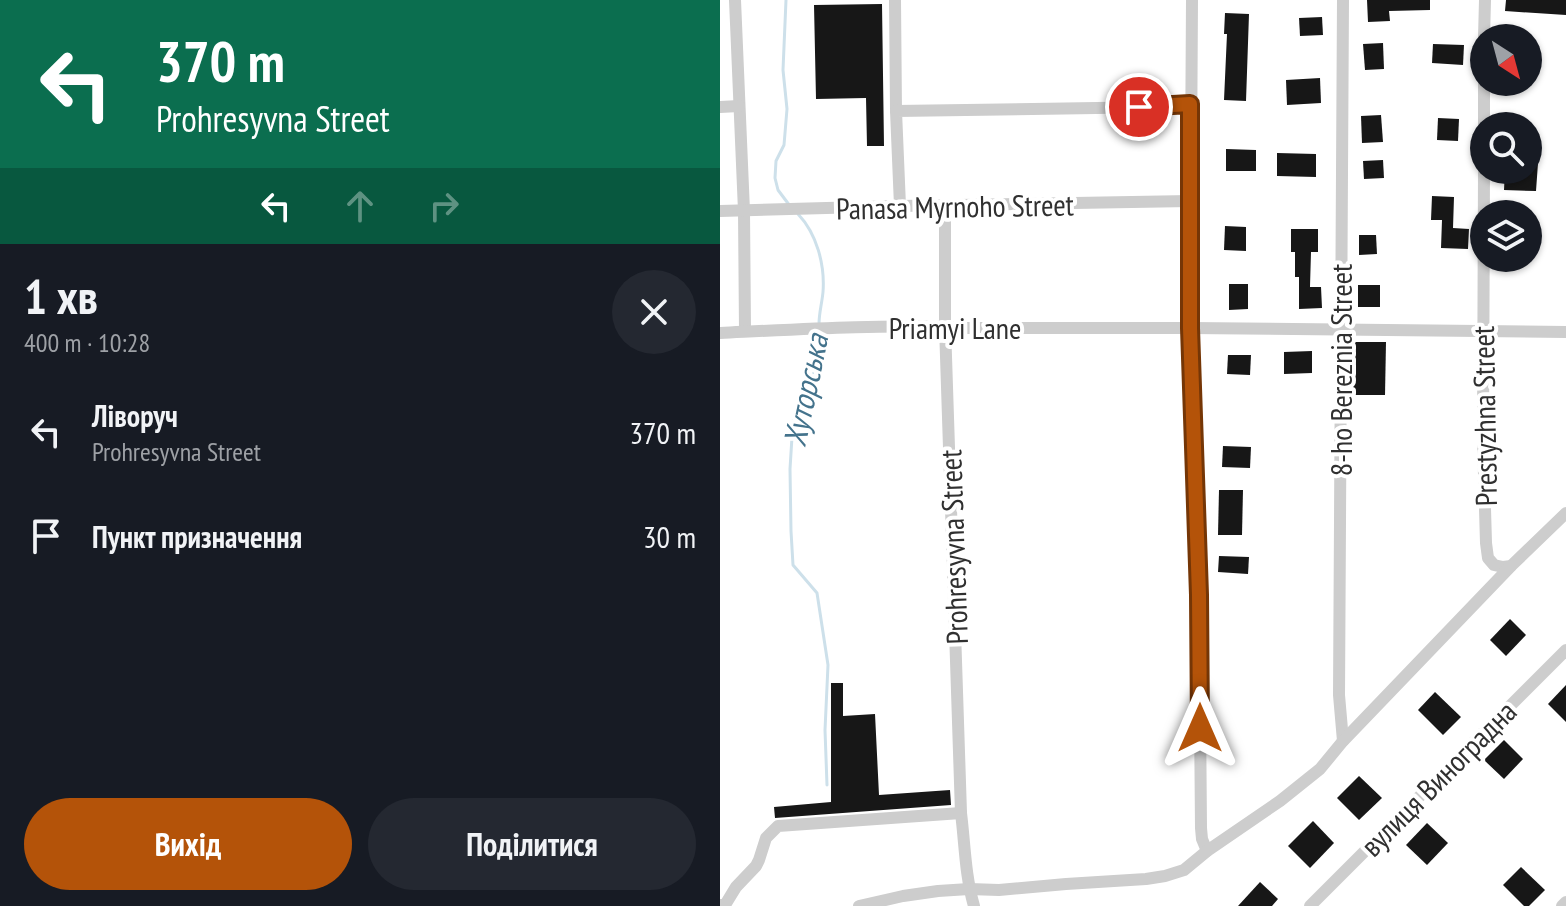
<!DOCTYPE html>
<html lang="uk">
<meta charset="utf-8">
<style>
body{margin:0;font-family:"PT Sans Narrow",sans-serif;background:#242831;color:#f1f3f6;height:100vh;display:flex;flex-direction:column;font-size:30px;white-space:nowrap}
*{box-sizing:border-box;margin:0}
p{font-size:26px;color:#9ea1a6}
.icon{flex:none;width:44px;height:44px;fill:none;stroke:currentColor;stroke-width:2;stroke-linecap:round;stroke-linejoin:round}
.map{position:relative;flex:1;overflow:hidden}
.panel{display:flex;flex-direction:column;background:#171b24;width:720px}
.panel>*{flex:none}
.top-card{background:#0b6e4f;color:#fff;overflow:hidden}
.needle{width:52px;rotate:144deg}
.buttons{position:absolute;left:750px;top:24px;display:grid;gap:16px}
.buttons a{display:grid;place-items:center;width:72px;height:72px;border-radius:50%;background:#171b24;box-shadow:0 2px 6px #0004;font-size:40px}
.pin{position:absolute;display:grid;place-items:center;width:68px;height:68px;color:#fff;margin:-34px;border:4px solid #fff;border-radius:50%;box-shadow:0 2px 8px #0007}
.me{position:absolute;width:88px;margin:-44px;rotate:0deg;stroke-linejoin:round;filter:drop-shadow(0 0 6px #0008)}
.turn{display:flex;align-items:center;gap:28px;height:168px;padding:0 24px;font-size:36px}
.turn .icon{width:104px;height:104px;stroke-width:2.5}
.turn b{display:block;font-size:56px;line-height:68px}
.lanes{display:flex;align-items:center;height:76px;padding:0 24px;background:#0003;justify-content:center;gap:40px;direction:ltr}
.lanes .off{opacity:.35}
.round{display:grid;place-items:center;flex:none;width:84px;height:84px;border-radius:42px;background:#242831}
.headline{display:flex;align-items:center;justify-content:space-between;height:136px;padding:0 24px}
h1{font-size:48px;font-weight:800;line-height:60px}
.cta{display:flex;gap:16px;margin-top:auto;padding:16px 24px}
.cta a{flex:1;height:92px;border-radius:48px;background:#b45309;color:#fff;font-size:32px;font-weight:800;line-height:92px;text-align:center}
.cta a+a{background:#242831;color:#f1f3f6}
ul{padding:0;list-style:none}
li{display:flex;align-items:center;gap:24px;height:104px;padding:0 24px}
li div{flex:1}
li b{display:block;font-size:30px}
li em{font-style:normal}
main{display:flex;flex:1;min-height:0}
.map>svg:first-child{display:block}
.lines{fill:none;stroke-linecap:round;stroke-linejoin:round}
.stream{stroke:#cde0ea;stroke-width:3}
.building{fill:#171717}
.minor{stroke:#cdcdcd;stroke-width:12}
.route-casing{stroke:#753606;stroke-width:20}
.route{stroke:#b45309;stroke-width:14}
.labels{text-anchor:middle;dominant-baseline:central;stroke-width:8;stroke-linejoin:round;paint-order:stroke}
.street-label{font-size:30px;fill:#303030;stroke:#fff}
.water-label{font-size:32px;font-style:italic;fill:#44738c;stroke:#fff}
</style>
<main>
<section class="panel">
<div class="top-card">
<div class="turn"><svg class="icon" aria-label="left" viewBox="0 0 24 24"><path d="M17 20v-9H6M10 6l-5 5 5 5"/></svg><div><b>370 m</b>Prohresyvna Street</div></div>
<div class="lanes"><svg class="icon" aria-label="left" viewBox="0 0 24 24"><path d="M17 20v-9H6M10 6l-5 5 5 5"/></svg><svg class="icon off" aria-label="ahead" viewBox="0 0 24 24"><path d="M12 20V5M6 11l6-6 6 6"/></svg><svg class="icon off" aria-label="right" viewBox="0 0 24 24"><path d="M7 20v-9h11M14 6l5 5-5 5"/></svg></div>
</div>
<div class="headline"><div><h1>1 хв</h1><p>400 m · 10:28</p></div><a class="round"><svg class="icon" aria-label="close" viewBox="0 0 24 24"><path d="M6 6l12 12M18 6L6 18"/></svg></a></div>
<ul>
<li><svg class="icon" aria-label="left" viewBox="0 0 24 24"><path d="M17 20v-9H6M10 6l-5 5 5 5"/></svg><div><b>Ліворуч</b><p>Prohresyvna Street</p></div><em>370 m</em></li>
<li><svg class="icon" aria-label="arrive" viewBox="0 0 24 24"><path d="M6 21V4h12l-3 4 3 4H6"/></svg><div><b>Пункт призначення</b></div><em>30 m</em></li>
</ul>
<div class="cta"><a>Вихід</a><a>Поділитися</a></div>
</section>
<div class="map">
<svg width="846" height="906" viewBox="0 0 846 906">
<rect width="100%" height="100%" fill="#fff"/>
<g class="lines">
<g class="stream">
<polyline points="66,0 63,70 67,109 64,145 56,161 55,178 58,190 70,206"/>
<path d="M78 214C97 234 105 265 103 292 102 303 99 313 99 324"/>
<polyline points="100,332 96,368 73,421 70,469 71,531 73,565 97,593 108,665 105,730 107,785"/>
</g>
</g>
<g class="building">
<polygon points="647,0 710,0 710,10 669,11 670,21 648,22"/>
<polygon points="786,0 846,0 846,15 785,11"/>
<polygon points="162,4 164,146 147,146 146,98 96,99 94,5"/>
<polygon points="505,13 529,14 526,101 504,100 507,34 504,34"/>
<polygon points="602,17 603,35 580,36 579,18"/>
<polygon points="663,43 664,69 645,70 643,44"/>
<polygon points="713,44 744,45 743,65 712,63"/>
<polygon points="600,78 601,103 567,105 566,80"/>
<polygon points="661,115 663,142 642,143 641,116"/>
<polygon points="718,118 739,119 738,141 717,140"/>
<polygon points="506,149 536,150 536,171 506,171"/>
<polygon points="557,153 596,154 596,177 557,176"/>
<polygon points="663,160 664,178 644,179 643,161"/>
<polygon points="808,163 818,163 816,191 784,190 785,170 808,170"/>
<polygon points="712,196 734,197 733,228 749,229 748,249 721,248 722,220 711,220"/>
<polygon points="505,226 526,227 526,251 504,250"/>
<polygon points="571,229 598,229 598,252 591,252 590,287 601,287 602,308 579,309 579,277 575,277 575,252 571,252"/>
<polygon points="639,235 656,235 657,254 639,255"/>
<polygon points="509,284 528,284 528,309 509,310"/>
<rect x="638" y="285" width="22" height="22"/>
<polygon points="633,342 666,342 665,395 633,395"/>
<polygon points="592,351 592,373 564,374 564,352"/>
<polygon points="508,355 531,355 530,375 507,374"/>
<polygon points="503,446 531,447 530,468 502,467"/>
<polygon points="499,490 523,490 522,535 498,535"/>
<polygon points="499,556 529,557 528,574 498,572"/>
<polygon points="790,619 806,635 786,656 770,640"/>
<polygon points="111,683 123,683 123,716 155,714 159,795 230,790 231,805 55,818 54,807 111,802"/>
<polygon points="846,685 846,722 828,704"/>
<polygon points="715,692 741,717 723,735 698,710"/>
<polygon points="784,740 803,759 784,779 764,760"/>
<polygon points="639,776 662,798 639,820 617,798"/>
<polygon points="593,821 614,843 590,868 568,846"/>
<polygon points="707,823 728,843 707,865 686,845"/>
<polygon points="801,867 825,890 809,906 804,906 783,885"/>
<polygon points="540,882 558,899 552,906 518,906"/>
</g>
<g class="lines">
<g class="minor">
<polyline points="15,0 24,211 25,331"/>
<polyline points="175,0 176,111"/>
<polyline points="472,0 470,328 479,595 481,828 482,839 487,851"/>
<polyline points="623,0 619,695 623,741"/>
<polyline points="764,38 765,0"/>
<polyline points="764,40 764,126"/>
<polyline points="0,107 19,106"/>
<polyline points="764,170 763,440 766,543 768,558 774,565 783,567 791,566 846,513"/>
<path d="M225 205V326L241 813C245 845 245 875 254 906"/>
<polyline points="180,206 176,111 441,107 470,104"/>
<polyline points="0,211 180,206 470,201"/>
<path d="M0 333C82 329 165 324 247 328H470L846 332"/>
<polyline points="0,905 5,905 16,887 36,866 39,860 46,838 58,826 241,813"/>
<polyline points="139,906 183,896 218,891 249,889 279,890 346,884 426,879 445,876 464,870 487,851 560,801 600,769 623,741 791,566"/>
<polyline points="590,906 846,650"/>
<polyline points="842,906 846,902"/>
</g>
</g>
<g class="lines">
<defs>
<polyline id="route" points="419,107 470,104 470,328 479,595 480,728"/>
</defs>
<use href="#route" class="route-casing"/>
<use href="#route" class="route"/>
</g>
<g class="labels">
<g class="street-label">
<text transform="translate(235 206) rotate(-1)">Panasa Myrnoho Street</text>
<text x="235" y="327">Priamyi Lane</text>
<text transform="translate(620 370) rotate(-90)">8-ho Bereznia Street</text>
<text transform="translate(764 416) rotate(-91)">Prestyzhna Street</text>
<text transform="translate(233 547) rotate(-92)">Prohresyvna Street</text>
<text transform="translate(718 778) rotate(-45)">вулиця Виноградна</text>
</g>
<g class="water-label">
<text transform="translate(85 390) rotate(-78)">Хуторська</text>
</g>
</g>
</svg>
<div class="buttons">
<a><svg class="needle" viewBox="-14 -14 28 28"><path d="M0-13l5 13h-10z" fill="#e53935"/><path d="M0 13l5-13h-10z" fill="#9ea1a6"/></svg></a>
<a><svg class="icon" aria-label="search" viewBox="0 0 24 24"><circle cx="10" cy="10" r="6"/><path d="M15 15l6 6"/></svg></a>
<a><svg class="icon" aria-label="layers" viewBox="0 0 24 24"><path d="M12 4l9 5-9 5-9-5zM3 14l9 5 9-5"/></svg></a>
</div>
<div class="pin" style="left:419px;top:107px;background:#d93025"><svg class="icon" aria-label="arrive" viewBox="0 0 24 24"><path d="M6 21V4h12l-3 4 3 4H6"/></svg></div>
<svg class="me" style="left:480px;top:728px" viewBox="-20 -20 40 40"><path d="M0-17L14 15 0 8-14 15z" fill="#b45309" stroke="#fff" stroke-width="4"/></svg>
</div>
</main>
